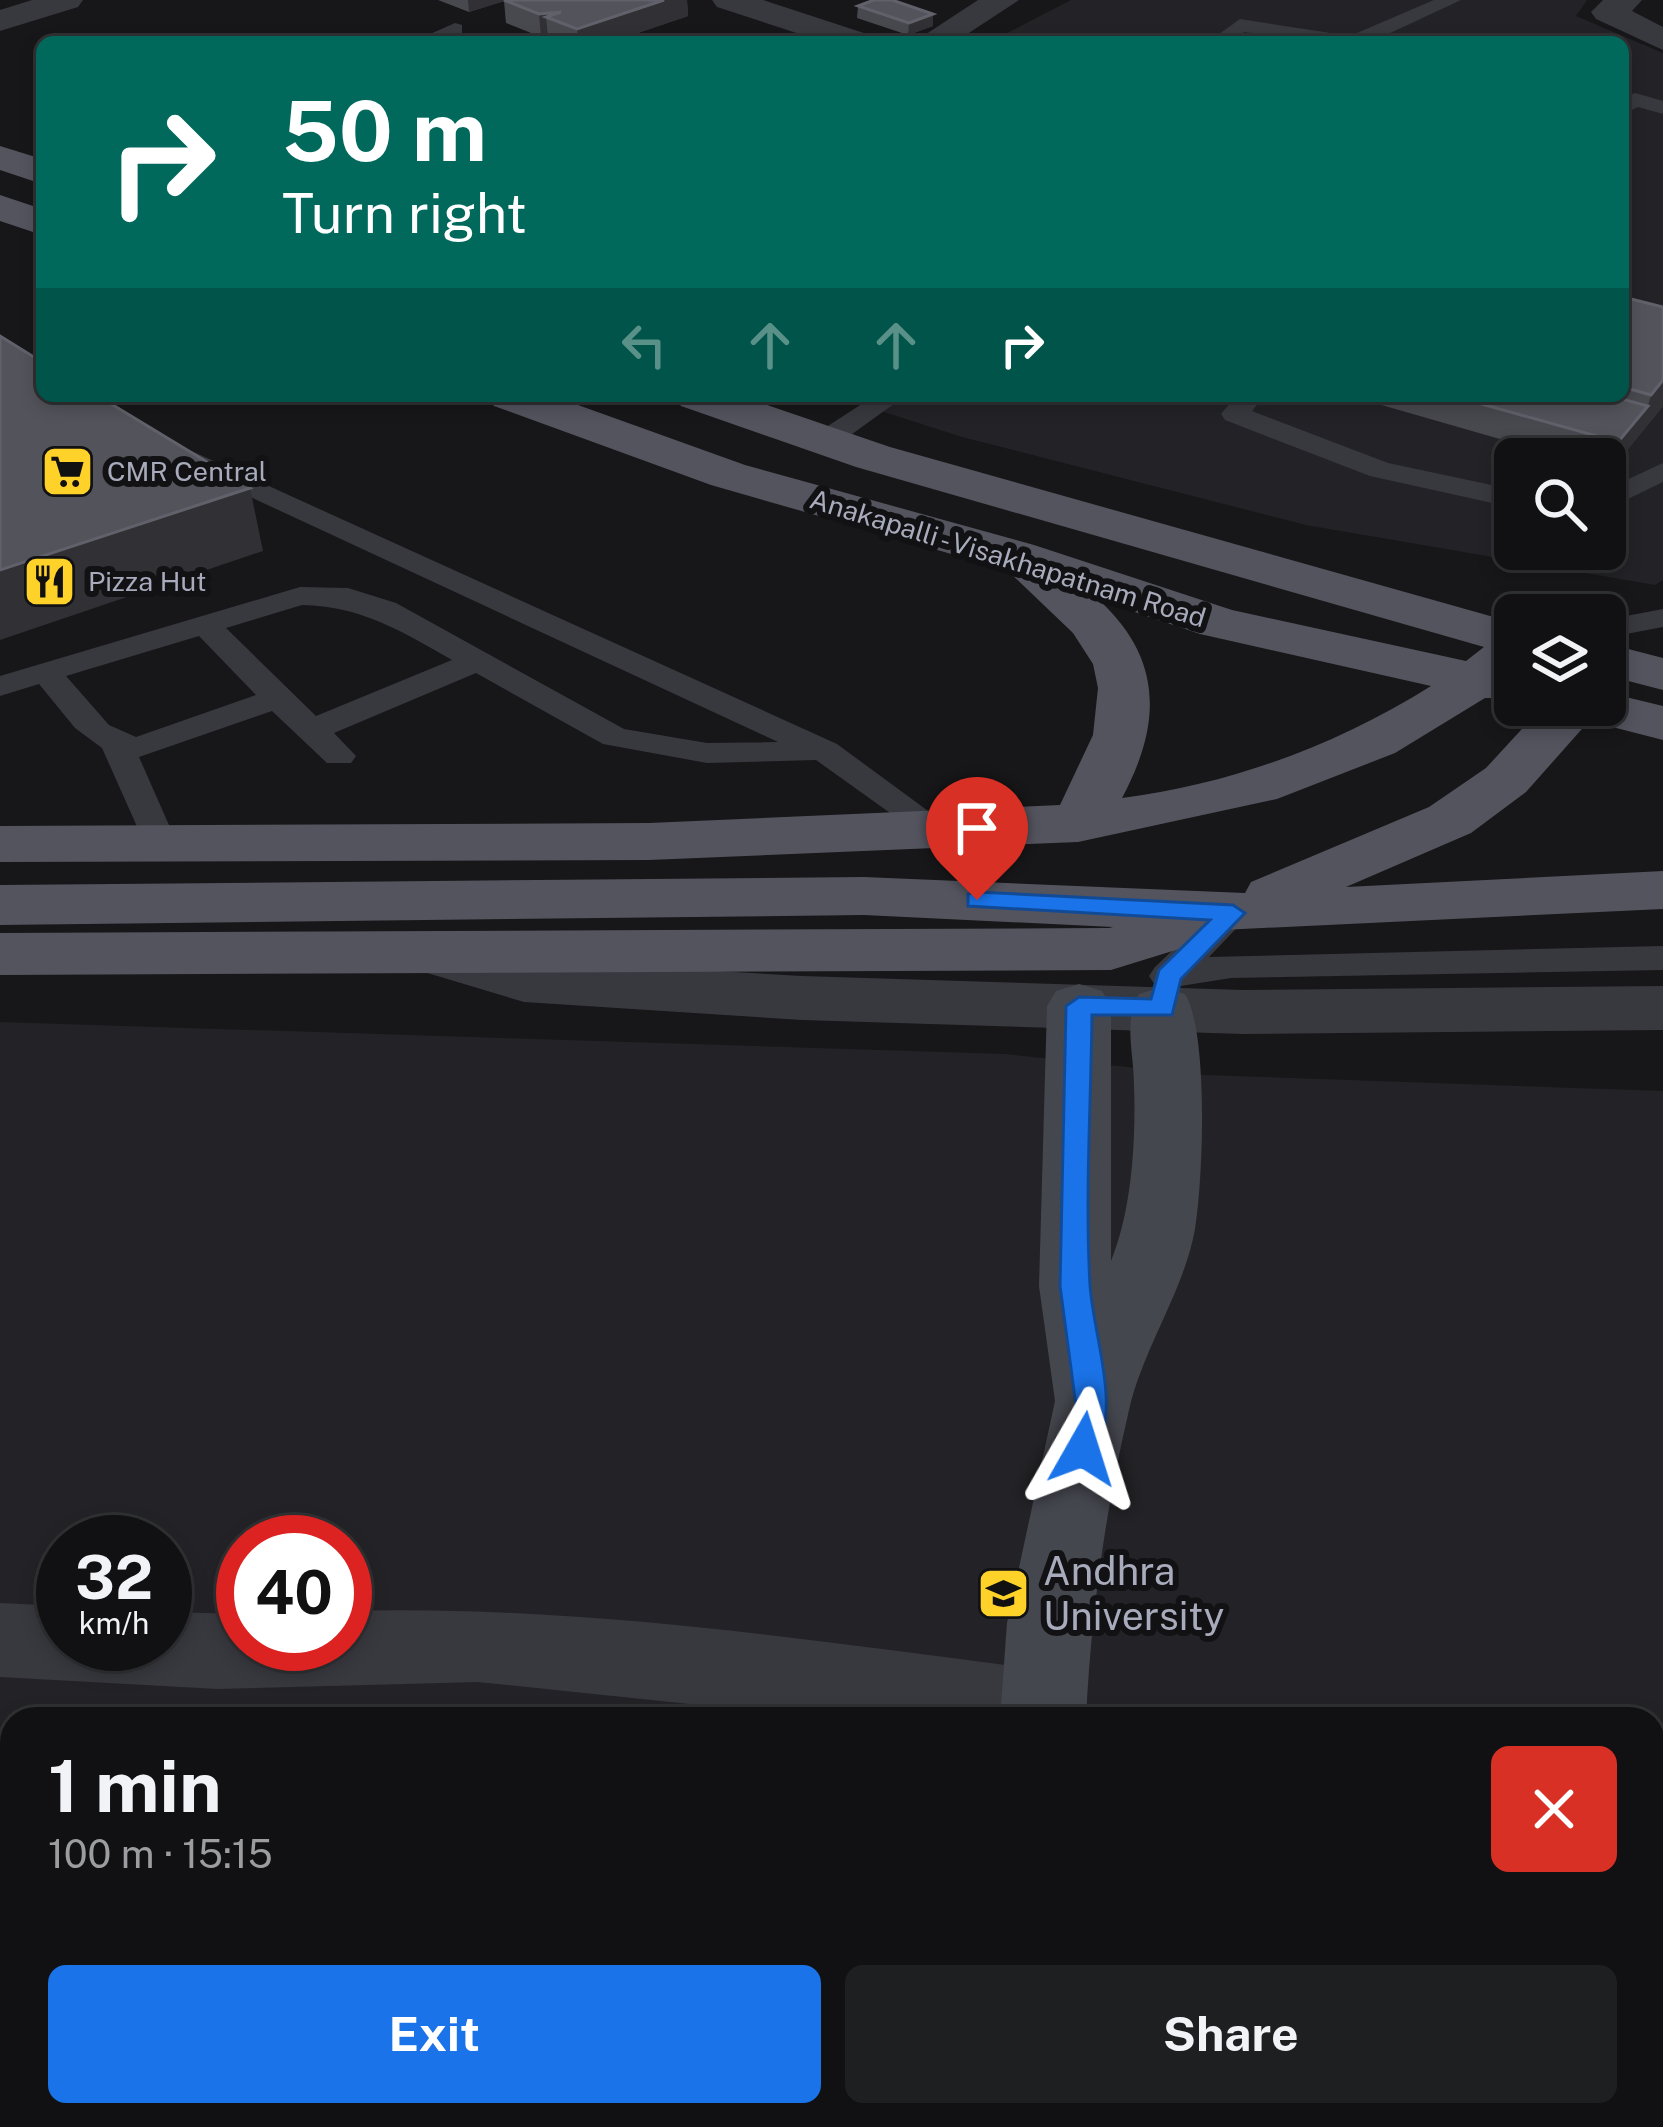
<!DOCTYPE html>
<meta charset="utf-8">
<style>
body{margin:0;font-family:"Public Sans",sans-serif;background:#1e1f21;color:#f1f3f6;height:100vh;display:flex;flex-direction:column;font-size:45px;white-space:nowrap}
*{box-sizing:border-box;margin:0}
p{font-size:39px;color:#9c9da0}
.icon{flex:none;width:66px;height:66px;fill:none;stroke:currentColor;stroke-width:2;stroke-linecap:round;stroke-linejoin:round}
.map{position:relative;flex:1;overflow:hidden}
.details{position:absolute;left:0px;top:1707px;width:1665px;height:420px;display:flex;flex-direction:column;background:#111113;border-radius:36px 36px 0 0;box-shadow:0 6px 18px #0003,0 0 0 3px #303133}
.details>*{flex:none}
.top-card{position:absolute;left:36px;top:36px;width:1593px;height:366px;border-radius:18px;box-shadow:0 6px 18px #0003,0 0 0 3px #303133;background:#00695c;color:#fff;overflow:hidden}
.controls{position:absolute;left:1494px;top:438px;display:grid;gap:24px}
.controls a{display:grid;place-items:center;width:132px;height:132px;border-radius:18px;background:#111113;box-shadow:0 6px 18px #0003,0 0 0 3px #303133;font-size:60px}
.speed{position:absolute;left:36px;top:1515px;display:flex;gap:24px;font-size:60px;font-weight:700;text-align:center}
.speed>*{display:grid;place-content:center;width:156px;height:156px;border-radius:50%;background:#111113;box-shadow:0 6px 18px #0003,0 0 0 3px #303133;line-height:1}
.speed small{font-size:30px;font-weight:400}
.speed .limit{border:18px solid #d22;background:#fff;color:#111}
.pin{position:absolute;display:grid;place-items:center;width:102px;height:102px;color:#fff;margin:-123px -51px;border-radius:50% 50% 50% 0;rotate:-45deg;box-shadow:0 0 12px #0007}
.pin .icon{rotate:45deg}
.me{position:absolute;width:132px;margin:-66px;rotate:6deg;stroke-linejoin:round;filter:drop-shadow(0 0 9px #0008)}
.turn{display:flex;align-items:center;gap:42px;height:252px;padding:0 48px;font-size:54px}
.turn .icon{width:156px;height:156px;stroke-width:2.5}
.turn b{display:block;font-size:84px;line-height:102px}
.lanes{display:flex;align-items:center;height:114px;padding:0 48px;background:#0003;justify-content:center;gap:60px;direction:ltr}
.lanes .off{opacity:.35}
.round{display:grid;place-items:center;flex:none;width:126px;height:126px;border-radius:18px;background:#1e1f21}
.headline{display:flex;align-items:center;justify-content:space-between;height:204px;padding:0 48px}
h1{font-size:72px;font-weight:700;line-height:90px}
.action{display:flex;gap:24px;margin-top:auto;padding:24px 48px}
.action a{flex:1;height:138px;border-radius:18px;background:#1a73e8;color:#fff;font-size:48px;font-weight:700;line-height:138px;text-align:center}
.action a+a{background:#1e1f21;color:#f1f3f6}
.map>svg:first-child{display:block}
.built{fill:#232327;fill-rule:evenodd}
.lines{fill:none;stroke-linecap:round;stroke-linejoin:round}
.lane{fill:#38383f;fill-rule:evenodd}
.street{fill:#38383f;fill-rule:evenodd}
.secondary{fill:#45474f;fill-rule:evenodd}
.primary{fill:#53545e;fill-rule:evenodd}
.wall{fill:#48484f}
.shaded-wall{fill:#303035}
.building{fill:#53535b;stroke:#60616a;stroke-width:3}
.route{fill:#1a73e8;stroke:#114b97;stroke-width:3}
.labels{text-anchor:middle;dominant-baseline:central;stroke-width:12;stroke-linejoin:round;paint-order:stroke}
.far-poi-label{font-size:27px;fill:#a8abbb;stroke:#121214;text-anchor:start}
.far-street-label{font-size:27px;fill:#a8abbb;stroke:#121214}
.near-poi-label{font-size:39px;fill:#a8abbb;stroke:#121214;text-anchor:start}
</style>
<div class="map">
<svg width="1663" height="2127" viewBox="0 0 1663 2127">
<rect width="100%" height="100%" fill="#171719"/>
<g class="built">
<path d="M1071 0H1587L1576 16 1663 53V580L1655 585 1306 525 962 437 834 396H1623V42H990ZM1515 459H1605V549H1515Z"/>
<path d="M0 1022 1005 1054 1204 1075 1663 1091V2127H0ZM63 1542H165V1644H63ZM243 1542H345V1644H243ZM12 1719H1653V2115H12Z"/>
</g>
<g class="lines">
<g class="lane">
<polygon points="1434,0 1461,0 1371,42 1310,42 1244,32 1231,42 1208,42 1240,19 1350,36"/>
<polygon points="455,23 462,25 462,33 440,42 412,42"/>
<polygon points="1635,93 1663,101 1663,114 1638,107 1623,114 1623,98"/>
<polygon points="874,396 905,396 834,447 814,447 814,435"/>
<polygon points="1236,396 1264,396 1252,411 1388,463 1515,490 1515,508 1370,476 1225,420 1221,414"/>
<path d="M185 448 837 744 954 830 949 838H925L816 760 707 763 603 744 476 673 334 733 356 756 351 763H327L272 711 139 757 176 841 171 849H147L102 748 75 728 39 684 0 696V676L300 587 348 588 396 603 624 729 707 743 778 742 175 462V450ZM302 605C361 606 401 631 452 660L316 716 226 628ZM199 636 256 695 136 737 109 725 66 676Z"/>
<polygon points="1663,463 1663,482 1605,510 1605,490"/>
<polygon points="1663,609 1663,627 1605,638 1605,620"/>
<polygon points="1233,901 1251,913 1209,957 1663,946 1663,970 1231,978 1168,988 1155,985 1149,976 1155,967 1220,905"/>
</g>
<g class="street">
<polygon points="32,0 83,0 78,7 0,31 0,10"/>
<polygon points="712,0 763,0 870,35 875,42 824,42 717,7"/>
<polygon points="978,0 1019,0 955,42 914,42"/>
<polygon points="1603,0 1642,0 1632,11 1663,27 1663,50 1596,19 1591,12"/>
<polygon points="436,933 526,960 802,976 1243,990 1663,986 1663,1030 1243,1034 802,1020 524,1002 414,969 405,954 414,939"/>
<path d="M0 1603 63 1606V1644H165V1612L243 1614V1644H345V1611C580 1605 811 1640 1043 1670L1073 1682 1086 1709 1081 1719H835L478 1682 218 1689 0 1677Z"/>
</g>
<g class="secondary">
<path d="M1079 984 1102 991 1111 1006V1261C1132 1210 1136 1140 1134 1085 1134 1054 1123 1020 1139 994L1162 987 1185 994C1209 1033 1203 1181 1195 1229 1184 1291 1143 1348 1129 1410 1105 1512 1091 1615 1086 1719H1000L1007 1623 1055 1401 1039 1286 1047 1006 1056 991Z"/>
<polygon points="966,2115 1064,2115 1063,2127 965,2127"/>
</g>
<g class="primary">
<polygon points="0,146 42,159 42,184 0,170"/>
<polygon points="0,195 42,209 42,235 0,221"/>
<path d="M487 396H553L745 465 1034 545 1232 610 1466 661 1484 647 856 467 681 406 674 396H741L890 447 1515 623V698H1485L1395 753 1277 799 1078 842 649 860 0 862V826L649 823 1060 805 1093 735 1098 688 1093 664 1073 633 1007 570 711 485 494 406ZM1099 600 1200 634 1431 686C1337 745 1232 784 1122 798 1161 725 1164 660 1099 600Z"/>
<polygon points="1605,643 1663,658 1663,690 1605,675"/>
<polygon points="1605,692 1663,706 1663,740 1589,721 1526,792 1471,833 1346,887 1663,871 1663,909 1201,931 1192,945 1111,970 0,975 0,933 1109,928 1113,927 864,915 0,925 0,885 864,877 1245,893 1251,882 1429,807 1486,768 1544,705 1605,705"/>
</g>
</g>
<g class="wall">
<polygon points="438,0 687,0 688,16 611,42 553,42 548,40 548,37 541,37 506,23 504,1 469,12"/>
<polygon points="858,6 933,14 933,26 908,35 857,18"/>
<polygon points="1623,297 1663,406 1610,471 1605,469 1605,459 1569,459 1371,402 1372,396 1623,396"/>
<polygon points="1426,2115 1574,2115 1575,2127 1427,2127"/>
</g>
<g class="shaded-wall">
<polygon points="468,0 508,0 469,12"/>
<polygon points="664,0 687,0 688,16 611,42 578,42 577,29"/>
<polygon points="561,12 546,17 548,37 541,37 539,14"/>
<polygon points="933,14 933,26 908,35 909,23"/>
<polygon points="1663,380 1663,406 1610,471 1618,442 1648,406 1651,395"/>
<polygon points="250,488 263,551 0,640 0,570"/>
</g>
<g class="building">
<polygon points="504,0 664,0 577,29 546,17 561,12 539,14"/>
<polygon points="874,0 892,0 933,14 909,23 858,6"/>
<polygon points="1623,297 1663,307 1663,380 1651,395 1623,387"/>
<polygon points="0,336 42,362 42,396 98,396 250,488 0,570"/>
<polygon points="1453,396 1611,396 1648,406 1618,442"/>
<polygon points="277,2115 717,2115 793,2127 273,2127"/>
<polygon points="1447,2115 1574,2115 1575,2127 1448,2127"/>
</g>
<path class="route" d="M977 892 1233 905 1245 913 1181 979 1172 1015H1092C1091 1105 1085 1196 1090 1285 1094 1341 1122 1405 1094 1459H1072L1067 1449 1076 1406 1060 1286 1066 1006 1079 997 1151 999 1159 970 1210 920 968 906V894Z"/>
<defs>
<symbol id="supermarket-square" viewBox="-11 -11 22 22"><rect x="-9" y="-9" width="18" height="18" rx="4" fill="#ffd229" stroke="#121214"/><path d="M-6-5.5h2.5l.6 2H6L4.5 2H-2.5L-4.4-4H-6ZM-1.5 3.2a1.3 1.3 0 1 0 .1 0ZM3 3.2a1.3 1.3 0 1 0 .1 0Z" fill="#111"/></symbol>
<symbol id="restaurant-square" viewBox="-11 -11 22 22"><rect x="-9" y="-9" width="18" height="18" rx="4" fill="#ffd229" stroke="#121214"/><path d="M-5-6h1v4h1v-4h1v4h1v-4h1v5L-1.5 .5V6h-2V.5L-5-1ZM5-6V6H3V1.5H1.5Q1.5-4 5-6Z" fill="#111"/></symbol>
<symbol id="university-square" viewBox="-11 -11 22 22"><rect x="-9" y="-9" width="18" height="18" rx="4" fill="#ffd229" stroke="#121214"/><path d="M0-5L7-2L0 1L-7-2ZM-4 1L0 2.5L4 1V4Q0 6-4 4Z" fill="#111"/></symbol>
</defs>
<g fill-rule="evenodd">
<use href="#supermarket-square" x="38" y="442" width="59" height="59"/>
<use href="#restaurant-square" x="20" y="552" width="59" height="59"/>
<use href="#university-square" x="974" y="1564" width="59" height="59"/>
</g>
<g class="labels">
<g class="far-poi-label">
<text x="107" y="471">CMR Central</text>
<text x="88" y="581">Pizza Hut</text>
</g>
<g class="far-street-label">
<text transform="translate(1008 558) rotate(17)">Anakapalli - Visakhapatnam Road</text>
</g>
<g class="near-poi-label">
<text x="1043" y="1571">Andhra<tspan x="1043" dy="45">University</tspan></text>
</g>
</g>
</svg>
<div class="controls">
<a><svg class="icon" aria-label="search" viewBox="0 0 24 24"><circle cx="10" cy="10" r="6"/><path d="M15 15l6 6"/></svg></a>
<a><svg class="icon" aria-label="layers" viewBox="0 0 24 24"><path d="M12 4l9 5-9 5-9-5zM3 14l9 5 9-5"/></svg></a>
</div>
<div class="speed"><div>32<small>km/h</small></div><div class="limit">40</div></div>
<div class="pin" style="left:977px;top:900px;background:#d93025"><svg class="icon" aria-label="arrive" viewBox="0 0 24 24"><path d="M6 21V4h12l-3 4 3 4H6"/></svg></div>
<svg class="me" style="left:1083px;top:1449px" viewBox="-20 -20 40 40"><path d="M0-17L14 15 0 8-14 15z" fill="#1a73e8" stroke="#fff" stroke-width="4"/></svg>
<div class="top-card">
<div class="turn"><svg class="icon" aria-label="right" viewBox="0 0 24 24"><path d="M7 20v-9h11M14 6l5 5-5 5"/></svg><div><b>50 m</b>Turn right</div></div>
<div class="lanes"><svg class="icon off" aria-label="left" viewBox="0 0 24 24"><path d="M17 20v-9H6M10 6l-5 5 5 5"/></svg><svg class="icon off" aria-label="ahead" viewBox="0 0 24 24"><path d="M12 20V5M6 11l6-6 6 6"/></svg><svg class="icon off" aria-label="ahead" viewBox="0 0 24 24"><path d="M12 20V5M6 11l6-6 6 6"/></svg><svg class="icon" aria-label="right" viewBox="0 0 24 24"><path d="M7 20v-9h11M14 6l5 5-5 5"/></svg></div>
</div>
<section class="details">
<div class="headline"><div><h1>1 min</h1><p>100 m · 15:15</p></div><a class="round" style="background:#d93025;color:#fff"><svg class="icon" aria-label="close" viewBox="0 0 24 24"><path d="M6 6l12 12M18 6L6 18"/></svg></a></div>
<div class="action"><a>Exit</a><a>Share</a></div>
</section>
</div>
